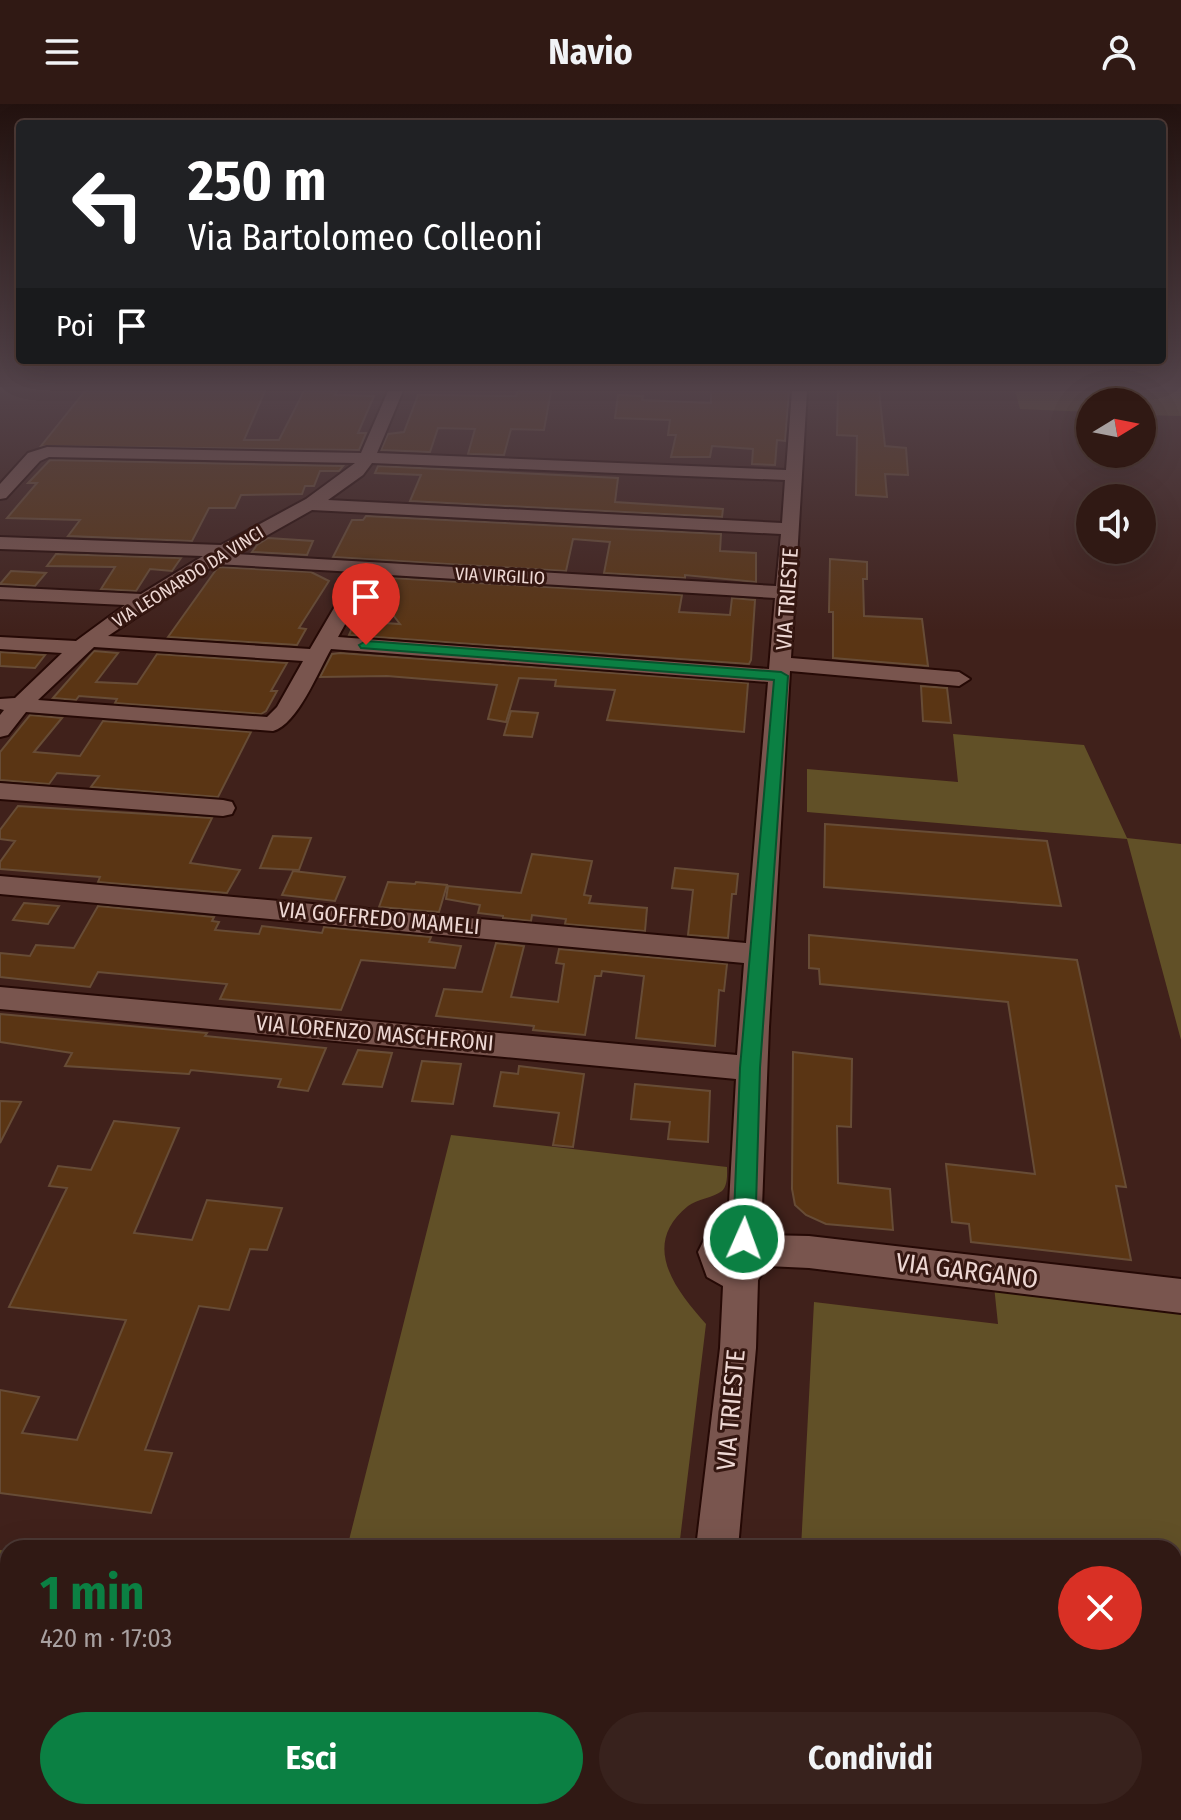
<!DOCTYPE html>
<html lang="it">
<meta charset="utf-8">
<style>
body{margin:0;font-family:"Fira Sans Condensed",sans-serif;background:#38221d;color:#f1f3f6;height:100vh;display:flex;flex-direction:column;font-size:30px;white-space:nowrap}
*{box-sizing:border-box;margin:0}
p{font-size:26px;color:#a8a0a0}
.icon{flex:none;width:44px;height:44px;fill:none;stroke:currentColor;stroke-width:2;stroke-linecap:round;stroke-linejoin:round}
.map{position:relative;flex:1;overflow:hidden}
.details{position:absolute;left:0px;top:1436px;width:1182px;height:280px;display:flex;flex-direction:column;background:#301914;border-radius:24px 24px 0 0;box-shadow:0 8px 32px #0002,0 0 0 2px #4b3834}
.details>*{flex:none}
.hud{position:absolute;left:16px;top:16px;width:1150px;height:244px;border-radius:8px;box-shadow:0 8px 32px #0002,0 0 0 2px #4b3834;background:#202124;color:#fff;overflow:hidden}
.needle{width:52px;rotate:80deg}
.fabs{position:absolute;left:1076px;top:284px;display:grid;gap:16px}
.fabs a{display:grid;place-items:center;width:80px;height:80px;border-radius:50%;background:#301914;box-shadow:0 8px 32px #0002,0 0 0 2px #4b3834;font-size:40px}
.pin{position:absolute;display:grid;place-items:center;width:68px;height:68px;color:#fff;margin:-82px -34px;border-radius:50% 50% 50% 0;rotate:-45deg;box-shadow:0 0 8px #0007}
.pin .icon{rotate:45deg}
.me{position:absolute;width:88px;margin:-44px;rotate:2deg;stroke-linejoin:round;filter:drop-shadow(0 0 6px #0008)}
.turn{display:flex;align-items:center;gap:28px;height:168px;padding:0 40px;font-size:36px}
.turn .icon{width:104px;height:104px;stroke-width:2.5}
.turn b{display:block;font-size:56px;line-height:68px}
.then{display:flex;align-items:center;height:76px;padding:0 40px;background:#0003;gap:16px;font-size:30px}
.round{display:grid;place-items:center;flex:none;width:84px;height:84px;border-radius:42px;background:#38221d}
.overview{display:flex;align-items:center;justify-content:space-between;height:136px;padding:0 40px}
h1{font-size:48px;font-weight:700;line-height:60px;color:#0b8043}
.action{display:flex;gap:16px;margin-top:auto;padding:16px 40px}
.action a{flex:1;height:92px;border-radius:48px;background:#0b8043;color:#fff;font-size:32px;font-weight:700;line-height:92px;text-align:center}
.action a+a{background:#38221d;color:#f1f3f6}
header{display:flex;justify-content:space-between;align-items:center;height:104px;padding:0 40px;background:#301914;font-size:36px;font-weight:700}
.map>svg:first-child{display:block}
.green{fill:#615027}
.building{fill:#5a3514;stroke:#674c36;stroke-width:2}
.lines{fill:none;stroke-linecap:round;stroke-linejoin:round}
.minor-casing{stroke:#250905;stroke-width:4}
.minor{fill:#79554e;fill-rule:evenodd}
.route{fill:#0b8043;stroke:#07532c;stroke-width:2}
.labels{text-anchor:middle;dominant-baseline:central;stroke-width:6;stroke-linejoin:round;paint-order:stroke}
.far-street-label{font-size:18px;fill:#edd7d3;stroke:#351711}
.street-label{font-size:22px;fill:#edd7d3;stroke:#351711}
.near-street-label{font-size:26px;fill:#edd7d3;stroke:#351711}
</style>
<header><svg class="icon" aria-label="menu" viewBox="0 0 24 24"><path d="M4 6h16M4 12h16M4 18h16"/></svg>Navio<svg class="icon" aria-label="person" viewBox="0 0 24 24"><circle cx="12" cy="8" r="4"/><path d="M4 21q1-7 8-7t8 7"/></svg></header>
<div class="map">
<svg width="1181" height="1716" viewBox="0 0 1181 1716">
<rect width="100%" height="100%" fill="#40211b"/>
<g class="green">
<polygon points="1015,287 1181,287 1181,312 1142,311 1142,298 1090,298 1090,308 1020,305"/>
<polygon points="953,630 1084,641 1127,734 1181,740 1181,936 1127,735 807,708 807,665 958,678"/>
<path d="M451 1031 727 1063C727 1071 728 1081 722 1087 713 1094 697 1095 688 1102 640 1141 675 1185 706 1220L679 1444H347Z"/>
<polygon points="994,1182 1181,1206 1181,1716 1077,1716 1029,1708 1174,1708 1174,1444 801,1444 814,1198 998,1220"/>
<polygon points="0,1446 8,1447 8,1666 0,1687"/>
</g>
<g class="building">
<polygon points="85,287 265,287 244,336 279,336 304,287 337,287 335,291 374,292 358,329 366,329 359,346 41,342"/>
<polygon points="518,287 551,287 544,326 511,325 504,351 468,350 475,325 438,324 430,348 381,346 388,330 404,328 418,291 516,292"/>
<polygon points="711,287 789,287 785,337 777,336 775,361 752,360 753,345 712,342 710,353 671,353 676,331 668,331 670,316 615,314 618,291 643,292 642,296 711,299"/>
<polygon points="838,287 879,287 885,342 906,344 908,371 885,370 887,393 856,391 857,332 837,331"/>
<polygon points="50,356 343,362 339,367 320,367 314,382 305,382 302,390 241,391 235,404 209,404 192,437 68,432 80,416 7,414 37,379 28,379"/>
<polygon points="378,362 618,374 615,398 723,405 722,413 410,397 421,371 375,369"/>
<polygon points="366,412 721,430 720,447 756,449 756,478 685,471 685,474 604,469 610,438 573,435 566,467 333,453 352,416 363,416"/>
<polygon points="268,434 313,437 307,451 252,448 257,441"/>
<polygon points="56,450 181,454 172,467 150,465 136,487 101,485 115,463 47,462"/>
<polygon points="830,455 867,458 867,475 863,475 864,512 922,515 928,562 833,554 833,508 829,508"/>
<polygon points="218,463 311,468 329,477 299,524 306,525 297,541 168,533"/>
<polygon points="11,467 46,469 35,482 0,480"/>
<polygon points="375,473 682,491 679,508 730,511 732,494 755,496 751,556 749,560 349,531 355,517 400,520 370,481"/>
<polygon points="94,547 118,549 96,578 137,580 157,550 287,559 271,587 277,587 266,607 261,610 115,599 117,595 79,592 76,596 53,594"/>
<polygon points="0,548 45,551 35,564 0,562"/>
<polygon points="340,549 748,579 744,628 607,616 615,586 555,582 556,576 519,574 506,618 488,615 497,581 387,572 320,573 332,550"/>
<polygon points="921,582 947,584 951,619 923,617"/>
<polygon points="511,607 538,609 532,633 504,631"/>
<polygon points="30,611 62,614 34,648 80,652 103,617 251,628 218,693 91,683 99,672 57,669 49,680 0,676 0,648"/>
<polygon points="18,702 212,714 190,759 240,766 227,789 98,778 100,773 0,765 0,758 15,737 0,735 0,726"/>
<polygon points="825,720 1047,737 1061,802 824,783"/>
<polygon points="273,732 311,734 299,766 260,764"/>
<polygon points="532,750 592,757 584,791 591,792 589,799 647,804 645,827 565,820 566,815 532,811 531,817 503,814 503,812 478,809 480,801 446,795 448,782 521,789"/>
<polygon points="675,764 738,770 736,790 732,790 728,834 688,831 693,786 672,784"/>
<polygon points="293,767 345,773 335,797 282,791"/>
<polygon points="388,778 415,780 416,778 447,781 439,808 379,803"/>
<polygon points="24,799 59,802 48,820 13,816"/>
<polygon points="98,802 214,813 212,817 219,818 215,826 259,830 262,822 322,829 324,823 431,833 429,838 461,842 455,864 361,856 341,906 220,895 227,880 98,868 90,883 0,873 0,849 30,852 36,841 74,844"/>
<polygon points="809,831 1077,856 1126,1083 1116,1082 1131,1156 971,1138 969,1120 952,1118 946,1060 1035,1070 1008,898 820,880 819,865 809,864"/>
<polygon points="496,839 524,842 511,893 558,898 564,860 556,859 559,845 727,860 724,887 719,886 715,942 636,934 644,872 602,867 601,872 595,872 585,931 533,926 534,922 436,912 444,885 482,888"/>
<polygon points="0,910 207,929 205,932 326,944 308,987 278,983 281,975 191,966 189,970 65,962 72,949 0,938"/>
<polygon points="358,946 392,949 382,983 343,980"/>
<polygon points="793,948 852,955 851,1023 837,1022 838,1079 890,1085 893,1126 826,1120 806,1111 795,1101 792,1085"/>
<polygon points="422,957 461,960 453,1000 412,997"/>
<polygon points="519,962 584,970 573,1043 553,1041 559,1009 494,1002 501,968 518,970"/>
<polygon points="635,980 710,987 708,1038 668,1035 670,1018 631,1015"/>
<polygon points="0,997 21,998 0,1039"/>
<polygon points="114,1017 179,1024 134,1129 192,1136 207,1096 282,1104 267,1146 250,1145 229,1206 199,1202 145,1346 172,1349 151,1409 0,1389 0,1286 39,1293 22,1329 77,1336 126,1216 9,1203 67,1084 49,1082 58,1062 91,1066"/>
</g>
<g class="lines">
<defs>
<g id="minor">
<path d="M388 287H403L377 349 786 366 792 287H807L791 554 959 568 970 575 959 582 790 567 769 923 761 1128 763 1131 809 1132 1181 1175V1209L809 1164 767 1162 758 1176 756 1244 738 1444H696L720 1244 723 1182 707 1173 698 1148 709 1126 728 1117 736 975 0 905V883L737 951 744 859 0 790V772L746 839 768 578 331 545C319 566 297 621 273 627L26 608 8 631 0 633V611L4 606 0 605V595L15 594 62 549 0 545V533L76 537 125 501 0 495V483L141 490 203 452 0 445V433L221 441 306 395 355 359 49 353 40 357 6 394 0 395V380L28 349 47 343 361 349ZM372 359 785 376 782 419 328 396 363 371ZM312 406 781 430 776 482 234 450ZM216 460 355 468 310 545 108 532ZM373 470 775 494 769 565 338 533ZM94 543 303 557 277 603 267 613 38 596Z"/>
<polygon points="0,679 223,696 232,698 235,704 232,710 223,712 0,695"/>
<polygon points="661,1708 707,1708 707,1716 659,1716"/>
</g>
</defs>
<use href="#minor" class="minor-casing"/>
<use href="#minor" class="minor"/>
</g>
<linearGradient id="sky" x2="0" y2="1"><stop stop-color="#23120f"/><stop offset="0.54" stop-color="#53434a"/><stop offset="1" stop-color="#53434a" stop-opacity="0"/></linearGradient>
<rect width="1181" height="527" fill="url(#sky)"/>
<polygon class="route" points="366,537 781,568 788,572 760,964 755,1135 752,1142 744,1145 736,1142 733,1135 740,964 774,576 361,544 359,541"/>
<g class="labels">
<g class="far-street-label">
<text transform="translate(500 472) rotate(3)">VIA VIRGILIO</text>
<text transform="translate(188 473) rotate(-32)">VIA LEONARDO DA VINCI</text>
</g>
<g class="street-label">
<text transform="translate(787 495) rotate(-86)">VIA TRIESTE</text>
<text transform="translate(379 814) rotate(5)">VIA GOFFREDO MAMELI</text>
<text transform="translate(375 929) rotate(5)">VIA LORENZO MASCHERONI</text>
</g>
<g class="near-street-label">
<text transform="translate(967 1167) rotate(7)">VIA GARGANO</text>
<text transform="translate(731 1306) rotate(-85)">VIA TRIESTE</text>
</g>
</g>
</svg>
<div class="fabs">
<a><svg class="needle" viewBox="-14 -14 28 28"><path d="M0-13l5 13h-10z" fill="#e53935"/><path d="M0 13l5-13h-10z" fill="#a8a0a0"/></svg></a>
<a><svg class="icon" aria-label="sound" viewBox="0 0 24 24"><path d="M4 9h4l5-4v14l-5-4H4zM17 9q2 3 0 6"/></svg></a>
</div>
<div class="pin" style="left:366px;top:541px;background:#d93025"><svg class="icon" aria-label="arrive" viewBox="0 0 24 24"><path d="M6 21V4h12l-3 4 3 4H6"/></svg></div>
<svg class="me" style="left:744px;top:1135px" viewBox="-20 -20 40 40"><circle r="17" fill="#0b8043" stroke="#fff" stroke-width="3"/><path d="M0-11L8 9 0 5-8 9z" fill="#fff"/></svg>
<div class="hud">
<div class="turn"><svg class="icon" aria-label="left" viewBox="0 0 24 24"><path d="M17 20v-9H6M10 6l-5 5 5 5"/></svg><div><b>250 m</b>Via Bartolomeo Colleoni</div></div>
<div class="then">Poi<svg class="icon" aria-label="arrive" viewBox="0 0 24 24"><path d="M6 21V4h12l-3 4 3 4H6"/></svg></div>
</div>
<section class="details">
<div class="overview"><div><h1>1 min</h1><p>420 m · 17:03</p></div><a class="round" style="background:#d93025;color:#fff"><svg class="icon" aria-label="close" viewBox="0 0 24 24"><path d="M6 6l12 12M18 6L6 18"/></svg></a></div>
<div class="action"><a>Esci</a><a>Condividi</a></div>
</section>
</div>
